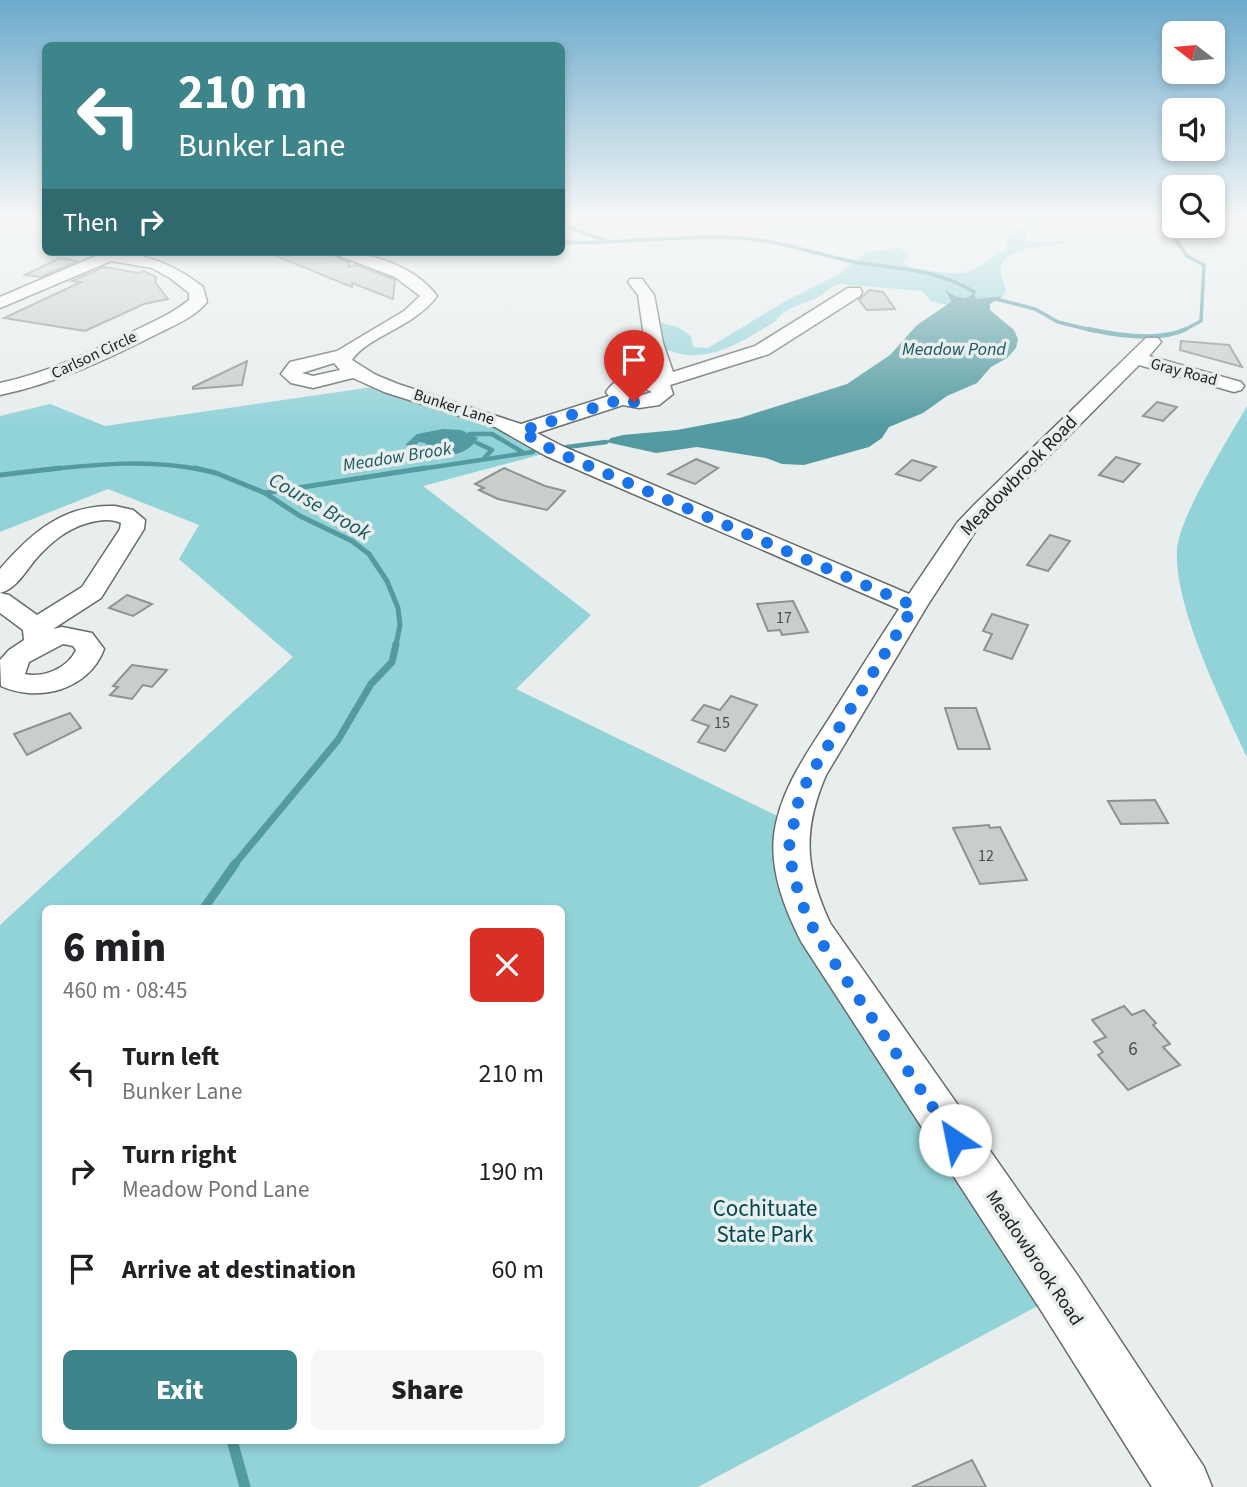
<!DOCTYPE html>
<meta charset="utf-8">
<style>
body{margin:0;font-family:"Source Sans 3",sans-serif;background:#f6f6f6;color:#202124;height:100vh;display:flex;flex-direction:column;font-size:26px;white-space:nowrap}
*{box-sizing:border-box;margin:0}
p{font-size:23px;color:#757577}
.icon{flex:none;width:38px;height:38px;fill:none;stroke:currentColor;stroke-width:2;stroke-linecap:round;stroke-linejoin:round}
.map{position:relative;flex:1;overflow:hidden}
.drawer{position:absolute;left:42px;top:905px;width:523px;height:539px;display:flex;flex-direction:column;background:#fff;border-radius:10px;box-shadow:0 4px 10px #0003}
.drawer>*{flex:none}
.banner{position:absolute;left:42px;top:42px;width:523px;height:214px;border-radius:10px;box-shadow:0 4px 10px #0003;background:#3d858b;color:#fff;overflow:hidden}
.needle{width:46px;rotate:286deg}
.buttons{position:absolute;left:1162px;top:21px;display:grid;gap:14px}
.buttons a{display:grid;place-items:center;width:63px;height:63px;border-radius:10px;background:#fff;box-shadow:0 4px 10px #0003;font-size:35px}
.pin{position:absolute;display:grid;place-items:center;width:60px;height:60px;color:#fff;margin:-72px -30px;border-radius:50% 50% 50% 0;rotate:-45deg;box-shadow:0 0 7px #0007}
.pin .icon{rotate:45deg}
.me{position:absolute;width:77px;margin:-38px;rotate:326deg;stroke-linejoin:round;filter:drop-shadow(0 0 5px #0008)}
.turn{display:flex;align-items:center;gap:24px;height:147px;padding:0 21px;font-size:32px}
.turn .icon{width:91px;height:91px;stroke-width:2.5}
.turn b{display:block;font-size:49px;line-height:60px}
.then{display:flex;align-items:center;height:66px;padding:0 21px;background:#0003;gap:14px;font-size:26px}
.round{display:grid;place-items:center;flex:none;width:74px;height:74px;border-radius:10px;background:#f6f6f6}
.overview{display:flex;align-items:center;justify-content:space-between;height:119px;padding:0 21px}
h1{font-size:42px;font-weight:800;line-height:52px}
.cta{display:flex;gap:14px;margin-top:auto;padding:14px 21px}
.cta a{flex:1;height:80px;border-radius:10px;background:#3d858b;color:#fff;font-size:28px;font-weight:800;line-height:80px;text-align:center}
.cta a+a{background:#f6f6f6;color:#202124}
ul{padding:0;list-style:none}
li{display:flex;align-items:center;gap:21px;height:98px;padding:0 21px}
li div{flex:1}
li b{display:block;font-size:26px}
li em{font-style:normal}
.map>svg:first-child{display:block}
.green{fill:#92d3d8;fill-rule:evenodd}
.water{fill:#539ba1}
.lines{fill:none;stroke-linecap:round;stroke-linejoin:round}
.stream-far5{stroke:#539ba1;stroke-width:3.5}
.stream-far4{stroke:#539ba1;stroke-width:4.5}
.stream-far3{stroke:#539ba1;stroke-width:5}
.stream-far2{stroke:#539ba1;stroke-width:7}
.stream-far1{stroke:#539ba1;stroke-width:9}
.stream{stroke:#539ba1;stroke-width:11}
.building{fill:#c8cdce;stroke:#8d9292;stroke-width:2}
.minor-casing{stroke:#666a6a;stroke-width:3}
.minor{fill:#fff;fill-rule:evenodd}
.route{stroke:#1a73e8;stroke-width:12;stroke-dasharray:0 21.6}
.labels{text-anchor:middle;dominant-baseline:central;stroke-width:7;stroke-linejoin:round;paint-order:stroke}
.far-street-label{font-size:16px;fill:#212323;stroke:#e8edee}
.number-label{font-size:16px;fill:#4b4e4e}
.far-water-label{font-size:18px;font-style:italic;fill:#1a585c;stroke:#e8edee}
.street-label{font-size:19px;fill:#212323;stroke:#e8edee}
.near-number-label{font-size:19px;fill:#4b4e4e}
.water-label{font-size:21px;font-style:italic;fill:#1a585c;stroke:#e8edee}
.near-park-label{font-size:23px;fill:#01484c;stroke:#e8edee}
</style>
<div class="map">
<svg width="1247" height="1487" viewBox="0 0 1247 1487">
<rect width="100%" height="100%" fill="#e8edee"/>
<g class="green">
<path d="M1026 220 1040 223 1026 233V241L1044 243 1064 240 1067 242C1050 248 1004 245 1001 268 1000 275 1004 284 1006 291L1003 296 975 300 972 295 961 298 945 293 951 302 947 305 931 301 922 291 840 284C829 287 825 294 816 298 800 306 786 306 776 321 741 342 705 368 663 348L661 323 678 327 691 336 693 347 708 348 789 299 841 273 866 252 900 248 909 256 902 263C913 270 955 276 967 272 981 267 993 256 1006 250L1008 244 1004 241Z"/>
<path d="M386 385 489 418 554 451 423 486 591 615 516 689 792 823 793 874 1060 1294 698 1487H0V925L293 657 179 559 199 525 108 489 0 532V416L50 404 105 426ZM46 908H562V1440H46Z"/>
<path d="M1247 406V757C1223 705 1174 607 1177 550 1178 519 1230 436 1247 406Z"/>
</g>
<g class="water">
<path d="M945 290C955 296 965 303 974 292L976 299 1003 296 990 304V310L1014 330 1018 339 1016 348 1007 358 991 367 977 383 947 396 923 413 889 427 882 438 869 447 804 465 782 464 766 458 697 447 656 453 606 442 611 438 623 435 677 430 740 418 847 384 890 355 917 325 951 302Z"/>
<path d="M443 429 461 430 478 438C470 454 445 459 428 454L425 450 428 447 425 443 419 442 414 447H408L406 444 417 434Z"/>
</g>
<g class="lines">
<g class="stream-far5">
<polyline points="1161,219 1187,256 1204,265 1201,321 1182,331"/>
<polyline points="562,225 607,241"/>
<path d="M562 242C621 245 680 234 739 238 781 240 820 256 860 263 899 269 940 270 974 292"/>
<polyline points="996,299 1035,309 1058,322 1095,331"/>
</g>
<g class="stream-far4">
<path d="M1088 329C1115 335 1160 342 1186 329"/>
<polyline points="470,434 492,434 524,453"/>
<polyline points="477,443 492,450 485,457"/>
<polyline points="567,447 606,442"/>
<path d="M44 470C98 464 150 459 203 470"/>
<polyline points="414,470 533,452"/>
</g>
<g class="stream-far3">
<polyline points="195,468 216,473 265,493 300,516 352,541 369,554 387,581 398,608 400,625 396,645"/>
<polyline points="0,475 60,468"/>
<polyline points="265,493 425,468"/>
</g>
<polyline class="stream-far2" points="234,865 338,740 371,684 392,662 396,644"/>
<polyline class="stream-far1" points="204,908 235,864"/>
<polyline class="stream" points="232,1440 245,1487"/>
</g>
<g class="building">
<polygon points="331,252 336,257 349,262 349,267 356,265 395,280 393,299 352,283 352,287 269,253"/>
<polygon points="60,258 77,261 41,277 25,275"/>
<polygon points="104,267 139,273 144,271 156,277 155,282 168,299 144,304 85,331 4,318 81,282 72,281"/>
<polygon points="869,290 883,292 895,309 867,310 859,300"/>
<polygon points="1181,341 1229,345 1242,367 1180,350"/>
<polygon points="247,361 242,385 193,389 193,387"/>
<polygon points="1157,402 1177,407 1163,421 1143,416"/>
<polygon points="1116,457 1140,464 1123,482 1099,475"/>
<polygon points="696,459 718,468 695,484 668,474"/>
<polygon points="912,460 936,467 920,481 896,474"/>
<polygon points="504,468 545,486 565,491 547,510 498,499 479,490 484,488 475,484"/>
<polygon points="1050,535 1070,541 1048,571 1027,565"/>
<polygon points="127,595 152,604 133,616 109,608"/>
<polygon points="793,601 808,632 782,635 780,630 768,631 757,604"/>
<polygon points="992,614 1028,625 1012,659 984,650 992,634 983,631"/>
<polygon points="132,665 167,670 152,687 143,685 132,699 110,695 118,687 113,686"/>
<polygon points="731,696 757,705 725,751 698,742 709,726 692,720 704,705 720,710"/>
<polygon points="945,708 976,708 990,749 958,749"/>
<polygon points="70,713 81,728 27,755 14,734"/>
<polygon points="1155,800 1168,823 1121,824 1108,801"/>
<polygon points="989,825 990,828 1000,827 1027,880 980,884 953,828"/>
<polygon points="1124,1006 1132,1015 1144,1010 1156,1023 1153,1025 1170,1044 1163,1047 1180,1065 1128,1090 1098,1055 1103,1052 1094,1042 1106,1037 1092,1020"/>
<polygon points="972,1460 986,1487 912,1487"/>
</g>
<g class="lines">
<defs>
<g id="minor">
<path d="M105 252C141 252 173 263 203 287L207 302C194 318 174 325 157 334 106 360 56 383 0 395V383C47 373 89 353 132 332 152 322 172 314 189 300V293L170 278 152 268 111 261 0 308V297Z"/>
<path d="M334 252C370 252 415 266 437 296 415 327 366 337 352 360L376 375 398 384 521 424 609 396 606 392C616 376 635 374 652 378L654 371 645 343 638 295 628 282 630 279H642L654 295 663 343 673 372 755 346 848 288H860L862 292 860 296 769 354 670 385 673 394 659 405 639 408 623 405 537 433 562 446 909 594 957 523 975 504 1146 338H1158L1161 342 1149 356 1241 382 1244 386 1241 390 1234 392 1139 365 991 514 975 532 927 606 826 775C802 831 805 869 830 923L1078 1276 1204 1467 1212 1487H1152L1042 1312 802 943C785 910 770 872 774 835 780 789 808 752 832 714 854 679 876 644 899 609L546 456 495 427 384 392 353 378 313 388 291 383 281 374 290 362 337 351 404 311 420 296 395 277 337 255ZM334 363 340 370 313 376 302 373ZM643 388 652 392 639 396 627 391Z"/>
<path d="M115 506 133 510 145 520 144 529 101 598 53 629 62 627 92 633 104 649C89 690 38 703 1 686L0 660 9 650 24 640 23 630 0 613V593L9 595 37 615 82 587 120 529 121 523C111 518 98 520 88 523 66 529 50 543 35 560 25 572 16 589 0 593V569C31 533 64 504 115 506ZM63 644 73 646 76 650C68 668 44 678 25 674L29 662Z"/>
</g>
</defs>
<use href="#minor" class="minor-casing"/>
<use href="#minor" class="minor"/>
</g>
<linearGradient id="sky" x2="0" y2="1"><stop stop-color="#6caacc"/><stop offset="0.51" stop-color="#f5f7f7"/><stop offset="1" stop-color="#f5f7f7" stop-opacity="0"/></linearGradient>
<rect width="1247" height="427" fill="url(#sky)"/>
<g class="lines">
<polyline class="route" points="634,402 622,399 521,431 554,451 914,606 810,775 799,798 789,847 793,874 802,904 815,932 836,965 955,1140"/>
</g>
<g class="labels">
<g class="far-street-label">
<text transform="translate(94 355) rotate(-25)">Carlson Circle</text>
<text transform="translate(1184 372) rotate(15)">Gray Road</text>
<text transform="translate(454 407) rotate(18)">Bunker Lane</text>
</g>
<g class="number-label">
<text x="784" y="618">17</text>
<text x="722" y="723">15</text>
<text x="986" y="856">12</text>
</g>
<g class="far-water-label">
<text x="954" y="349">Meadow Pond</text>
<text transform="translate(397 457) rotate(-9)">Meadow Brook</text>
</g>
<g class="street-label">
<text transform="translate(1019 476) rotate(-46)">Meadowbrook Road</text>
<text transform="translate(1034 1258) rotate(56)">Meadowbrook Road</text>
</g>
<g class="near-number-label">
<text x="1133" y="1049">6</text>
</g>
<g class="water-label">
<text transform="translate(320 506) rotate(30)">Course Brook</text>
</g>
<g class="near-park-label">
<text x="765" y="1208">Cochituate<tspan x="765" dy="26">State Park</tspan></text>
</g>
</g>
</svg>
<div class="buttons">
<a><svg class="needle" viewBox="-14 -14 28 28"><path d="M0-13l5 13h-10z" fill="#e53935"/><path d="M0 13l5-13h-10z" fill="#757577"/></svg></a>
<a><svg class="icon" aria-label="sound" viewBox="0 0 24 24"><path d="M4 9h4l5-4v14l-5-4H4zM17 9q2 3 0 6"/></svg></a>
<a><svg class="icon" aria-label="search" viewBox="0 0 24 24"><circle cx="10" cy="10" r="6"/><path d="M15 15l6 6"/></svg></a>
</div>
<div class="pin" style="left:634px;top:402px;background:#d93025"><svg class="icon" aria-label="arrive" viewBox="0 0 24 24"><path d="M6 21V4h12l-3 4 3 4H6"/></svg></div>
<svg class="me" style="left:955px;top:1140px" viewBox="-20 -20 40 40"><circle r="19" fill="#fff"/><path d="M0-13L10 11 0 6-10 11z" fill="#1a73e8"/></svg>
<div class="banner">
<div class="turn"><svg class="icon" aria-label="left" viewBox="0 0 24 24"><path d="M17 20v-9H6M10 6l-5 5 5 5"/></svg><div><b>210 m</b>Bunker Lane</div></div>
<div class="then">Then<svg class="icon" aria-label="right" viewBox="0 0 24 24"><path d="M7 20v-9h11M14 6l5 5-5 5"/></svg></div>
</div>
<section class="drawer">
<div class="overview"><div><h1>6 min</h1><p>460 m · 08:45</p></div><a class="round" style="background:#d93025;color:#fff"><svg class="icon" aria-label="close" viewBox="0 0 24 24"><path d="M6 6l12 12M18 6L6 18"/></svg></a></div>
<ul>
<li><svg class="icon" aria-label="left" viewBox="0 0 24 24"><path d="M17 20v-9H6M10 6l-5 5 5 5"/></svg><div><b>Turn left</b><p>Bunker Lane</p></div><em>210 m</em></li>
<li><svg class="icon" aria-label="right" viewBox="0 0 24 24"><path d="M7 20v-9h11M14 6l5 5-5 5"/></svg><div><b>Turn right</b><p>Meadow Pond Lane</p></div><em>190 m</em></li>
<li><svg class="icon" aria-label="arrive" viewBox="0 0 24 24"><path d="M6 21V4h12l-3 4 3 4H6"/></svg><div><b>Arrive at destination</b></div><em>60 m</em></li>
</ul>
<div class="cta"><a>Exit</a><a>Share</a></div>
</section>
</div>
